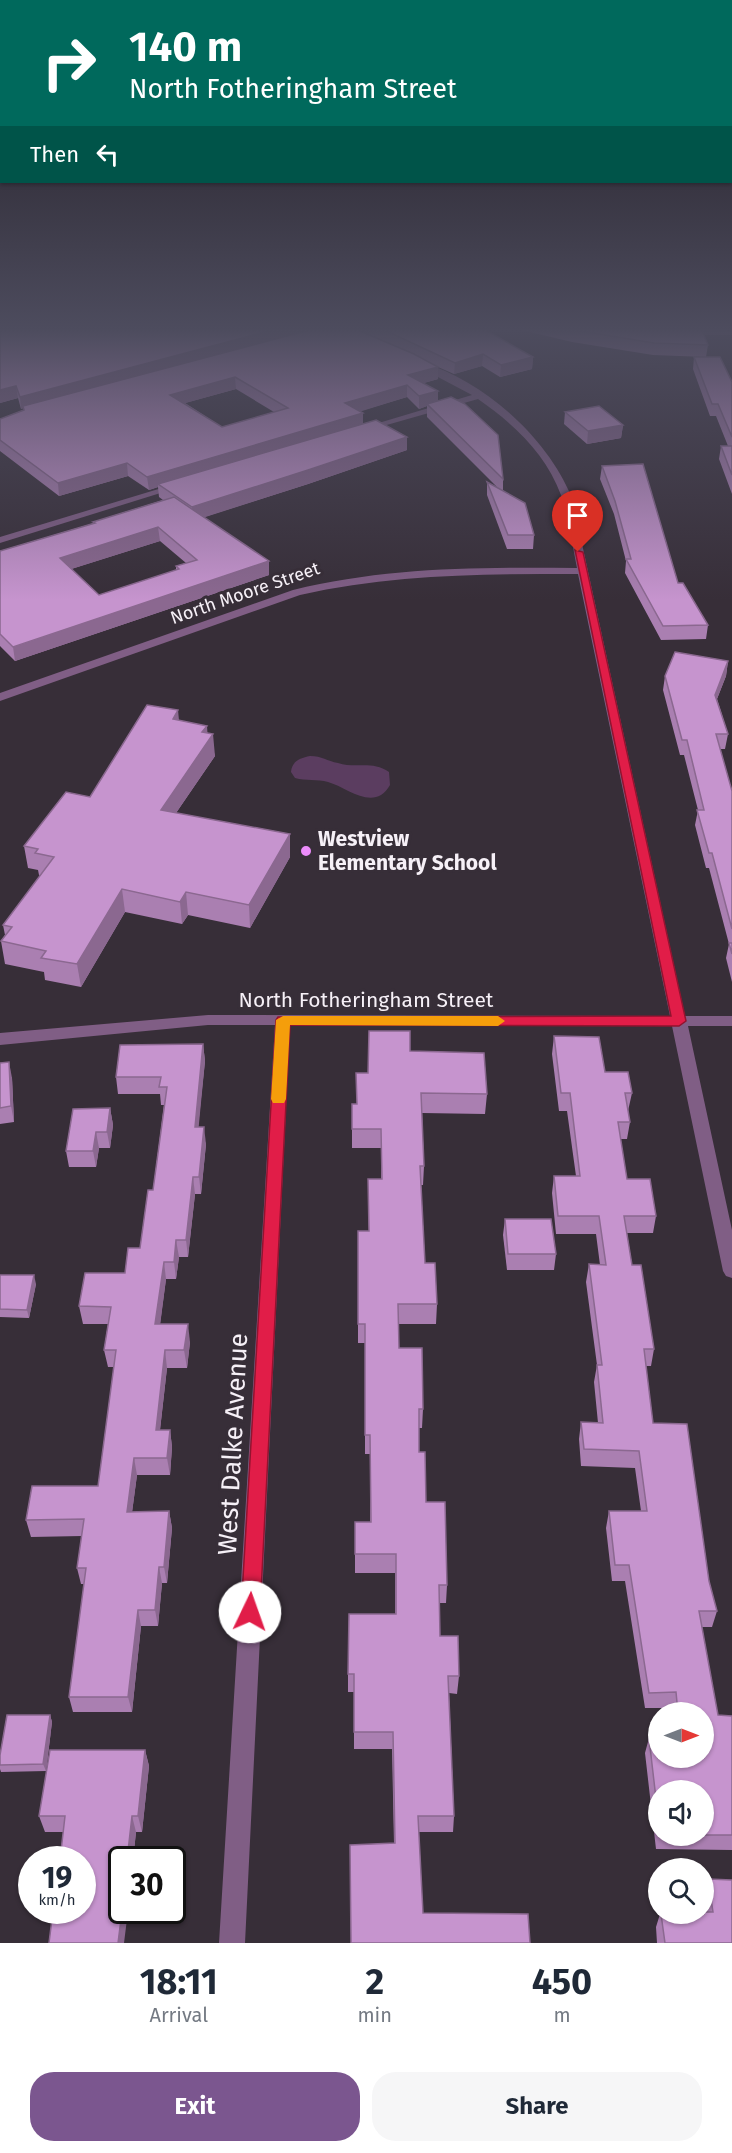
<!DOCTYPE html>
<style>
body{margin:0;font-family:"Fira Sans",sans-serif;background:#f6f6f7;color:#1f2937;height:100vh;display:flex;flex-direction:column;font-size:22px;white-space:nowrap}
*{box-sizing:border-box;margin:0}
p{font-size:20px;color:#747a83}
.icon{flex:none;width:33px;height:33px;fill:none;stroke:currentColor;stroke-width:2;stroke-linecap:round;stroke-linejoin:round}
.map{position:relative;height:1943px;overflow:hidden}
.drawer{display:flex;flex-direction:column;background:#fff;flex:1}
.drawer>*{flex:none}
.top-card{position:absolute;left:0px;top:0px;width:732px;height:183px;box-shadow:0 2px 4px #0004;background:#00695c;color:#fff;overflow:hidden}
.needle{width:39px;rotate:90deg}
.tools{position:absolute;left:648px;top:1702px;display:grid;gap:12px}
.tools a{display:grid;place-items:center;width:66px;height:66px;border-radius:50%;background:#fff;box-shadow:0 2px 4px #0004;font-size:30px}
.speed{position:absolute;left:18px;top:1846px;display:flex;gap:12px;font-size:30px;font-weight:700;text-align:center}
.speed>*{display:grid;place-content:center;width:78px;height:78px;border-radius:50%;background:#fff;box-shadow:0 2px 4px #0004;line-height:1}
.speed small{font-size:15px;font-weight:400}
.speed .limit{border:3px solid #111;border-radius:9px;background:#fff;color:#111}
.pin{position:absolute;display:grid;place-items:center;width:51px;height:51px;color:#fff;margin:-62px -26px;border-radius:50% 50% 50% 0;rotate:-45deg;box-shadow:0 0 6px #0007}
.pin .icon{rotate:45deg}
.me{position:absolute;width:66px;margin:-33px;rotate:3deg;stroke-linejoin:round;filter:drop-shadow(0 0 4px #0008)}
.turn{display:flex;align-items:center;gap:21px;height:126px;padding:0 30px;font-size:27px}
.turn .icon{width:78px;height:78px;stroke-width:2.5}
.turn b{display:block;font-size:42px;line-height:51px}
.then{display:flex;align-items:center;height:57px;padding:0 30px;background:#0003;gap:12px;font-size:22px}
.eta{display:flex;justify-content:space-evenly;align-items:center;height:102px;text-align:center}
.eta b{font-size:36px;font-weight:700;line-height:42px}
.action{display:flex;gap:12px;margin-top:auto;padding:12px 30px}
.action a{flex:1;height:69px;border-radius:24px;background:#7b568f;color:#fff;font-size:24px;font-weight:700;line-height:69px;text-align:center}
.action a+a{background:#f6f6f7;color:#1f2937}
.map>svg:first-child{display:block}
.green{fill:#5b3d60}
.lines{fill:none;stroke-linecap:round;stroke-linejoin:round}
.street{fill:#805e85;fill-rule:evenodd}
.wall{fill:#aa7fb1;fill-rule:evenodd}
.shaded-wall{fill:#8b6890}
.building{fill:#c694ce;stroke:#8b6890;stroke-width:1.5;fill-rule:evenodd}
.route{fill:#e11d48;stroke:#92132f;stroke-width:1.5}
.slow{fill:#f59e0b}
.poi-dot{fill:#ec8cfb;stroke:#372e38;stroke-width:2}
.labels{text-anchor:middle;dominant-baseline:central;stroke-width:6;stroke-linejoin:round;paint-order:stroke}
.far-street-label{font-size:18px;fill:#f6f0f7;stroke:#372e38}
.poi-label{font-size:21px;font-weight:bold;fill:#f6f0f7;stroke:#372e38;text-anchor:start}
.street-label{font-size:21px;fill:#f6f0f7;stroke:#372e38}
.near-street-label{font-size:26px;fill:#f6f0f7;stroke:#372e38}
</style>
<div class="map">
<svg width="732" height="1943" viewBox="0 0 732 1943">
<rect width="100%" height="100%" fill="#372e38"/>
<path class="green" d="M310 756C322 756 327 761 338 763 356 769 372 760 389 772L390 785C374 813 347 787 328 782 317 779 306 781 295 778L291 772C292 761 300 758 310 756Z"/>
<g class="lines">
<g class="street">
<polygon points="637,328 732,331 732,335 692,335"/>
<path d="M422 362C485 382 547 437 572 498L685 1016H732V1026H688L732 1230V1278L726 1276 723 1271 672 1026H290L245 1943H219L275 1025H208L0 1045V1033L208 1015 670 1016 578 574C484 574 392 574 300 595L0 701V693L293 590C386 567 481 567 577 568 572 544 569 518 561 495 546 454 514 424 478 399L362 432V428L472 395 419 367 418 365Z"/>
<polygon points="175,484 183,486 0,543 0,537"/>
</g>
</g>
<g class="wall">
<path d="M0 328H482L533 357 532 369 500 377 482 366 454 374 438 367V379L424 383 503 479V490L534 535 533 549H507L487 495V482L497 487 427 417V406L419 409 407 397 360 411 363 413V423L407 450 308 484 204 517 269 561V575L15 661 0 646V551L94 523 93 522 163 500 159 497 158 487 149 490 128 476 59 496 0 451V419L23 410V408L21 409 18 398 0 403ZM236 389 274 412 222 427 185 403ZM160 541 186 563 176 566V570L99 595 71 569Z"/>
<polygon points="513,328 701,328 708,345 706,357 653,355 572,342"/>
<polygon points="694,357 732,382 732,494 719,459 721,446 728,446 716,416 710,416 693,369"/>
<polygon points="565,412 623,425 621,438 587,444 564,424"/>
<polygon points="602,466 678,583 708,625 706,639 661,640 625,573 626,561 614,514 600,479"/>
<polygon points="728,661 726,676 717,699 728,734 725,749 720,749 732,791 732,982 726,958 729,944 709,868 706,868 695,825 698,810 684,755 680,755 663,690 665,676"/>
<polygon points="179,721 208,733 215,756 176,813 290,834 290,857 250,928 188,915 182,924 125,912 81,987 45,980 44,972 5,964 1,941 5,935 3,925 40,876 39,875 38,870 28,868 24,846 90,797"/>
<path d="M554 1036 605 1072 632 1093 628 1111 630 1122 627 1139H620L627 1179 656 1216 653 1233H627L632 1265 654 1349 651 1366H646L653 1423 709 1581 717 1611 712 1627H702L718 1715 732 1716V1850L656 1849 645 1753 649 1738 704 1758V1713H672L671 1708H645L625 1581H612L606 1528 609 1511H641L635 1468 581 1466 579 1439 581 1422 598 1423 594 1382 597 1365 586 1282 589 1264 600 1265 596 1234H556L552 1193 554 1176H576L567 1111H559L552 1054ZM658 1791H704V1836H658Z"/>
<polygon points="203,1044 205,1061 198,1127 206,1144 201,1194 195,1194 188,1257 179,1257 176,1279 166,1279 160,1324 190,1342 187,1368 167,1368 160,1430 170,1430 172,1447 170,1475 137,1475 132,1512 169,1511 172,1528 167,1583 162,1583 158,1626 141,1626 132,1712 73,1712 69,1697 84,1584 81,1584 77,1568 82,1536 31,1537 26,1520 98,1486 114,1367 108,1367 104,1350 108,1324 83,1324 79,1306 125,1273 140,1248 153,1190 164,1105 161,1105 160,1094 118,1094 116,1077"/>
<polygon points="410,1051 487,1094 485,1114 422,1113 424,1166 423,1185 421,1185 425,1263 437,1304 436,1324 398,1324 399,1348 423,1409 422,1428 419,1428 419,1452 426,1502 447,1585 446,1603 439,1603 440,1636 459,1676 457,1694 449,1693 454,1816 453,1832 419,1832 351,1943 394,1843 392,1749 354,1749 354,1692 348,1692 348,1674 395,1614 395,1573 355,1573 355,1522 370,1522 370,1454 365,1454 365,1343 358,1343 358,1231 369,1231 368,1179 381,1179 381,1148 352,1148 352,1104 357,1104 368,1073"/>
<polygon points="0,1063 12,1078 14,1122 0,1124 0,1125"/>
<polygon points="110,1108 113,1125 110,1148 99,1148 96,1167 69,1167 66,1151"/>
<polygon points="505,1219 556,1254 554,1270 507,1270 503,1235"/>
<polygon points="0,1275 36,1284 29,1318 0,1317"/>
<polygon points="50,1715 52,1722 46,1771 1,1772 0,1769 0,1755"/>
<polygon points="145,1750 149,1766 142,1832 136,1832 133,1860 122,1860 63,1832 45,1832 39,1816"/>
<polygon points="708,1879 732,1943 657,1943 656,1927 660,1914 704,1914 705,1912 704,1891"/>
</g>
<g class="shaded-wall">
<polygon points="280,328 323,328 21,409 20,397"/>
<polygon points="483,354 482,366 454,374 455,363"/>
<polygon points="533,357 532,369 500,377 501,365"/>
<polygon points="438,367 438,379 409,387 408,375"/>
<polygon points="235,377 236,389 171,407 170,395"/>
<polygon points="407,385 407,397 346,416 345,403"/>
<polygon points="16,386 18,398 0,403 0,390"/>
<polygon points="438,391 438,403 427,404 427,406 419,409 419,396"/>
<polygon points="363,413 363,426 158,484 158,487 149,490 147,477"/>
<polygon points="623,425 621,438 587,444 588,431"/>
<polygon points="407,437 407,450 308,484 193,521 192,507"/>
<polygon points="127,463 128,476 59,496 58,483"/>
<polygon points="158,527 160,541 62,572 60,558"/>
<polygon points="269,561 269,575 15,661 13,647"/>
<polygon points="728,661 726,676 713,709 715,695"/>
<polygon points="178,710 180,731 173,719"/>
<polygon points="207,726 208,741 213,734 215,756 163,832 161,810 202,732"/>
<polygon points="290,834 290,857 250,928 249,905"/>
<polygon points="122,889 125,912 81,987 77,964"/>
<polygon points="186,892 188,915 182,924 180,902"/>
<polygon points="203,1044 205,1061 197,1144 195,1127"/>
<polygon points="9,1062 12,1078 14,1122 11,1106"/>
<polygon points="110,1108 113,1125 110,1148 107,1132"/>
<polygon points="204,1127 206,1144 201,1194 199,1177"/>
<polygon points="96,1132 99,1148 96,1167 93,1151"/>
<polygon points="193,1177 195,1194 188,1257 186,1240"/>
<polygon points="176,1240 179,1257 176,1279 174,1262"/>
<polygon points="164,1262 166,1279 158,1341 155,1324"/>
<polygon points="34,1275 36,1284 29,1318 27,1310"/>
<polygon points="188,1324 190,1342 187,1368 184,1350"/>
<polygon points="165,1350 167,1368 158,1447 156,1430"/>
<polygon points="170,1430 172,1447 170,1475 167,1458"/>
<polygon points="134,1458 137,1475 130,1528 127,1512"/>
<polygon points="169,1511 172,1528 167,1583 164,1567"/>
<polygon points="159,1567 162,1583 158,1626 155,1610"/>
<polygon points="138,1610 141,1626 132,1712 128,1697"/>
<polygon points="50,1715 52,1722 46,1771 43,1764"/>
<polygon points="145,1750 149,1766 142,1832 138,1816"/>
<polygon points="132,1816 136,1832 133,1860 127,1860"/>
<polygon points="122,1911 128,1911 124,1943 118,1943"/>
</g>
<g class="building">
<polygon points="0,328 280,328 20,397 16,386 0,390"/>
<path d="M317 328H353L414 354 438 367 408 375 438 391 419 396 407 385 345 403 363 413 147 477 127 463 58 483 0 440V419L24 410 23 406ZM235 377 288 408 222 427 170 395Z"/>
<polygon points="380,328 482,328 533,357 501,365 483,354 455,363"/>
<polygon points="562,328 701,328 708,345 654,343"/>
<polygon points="694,357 720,357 732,382 732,437 718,404 712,404"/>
<polygon points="451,397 465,404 498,435 503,479 427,404"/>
<polygon points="599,406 623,425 588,431 565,412"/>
<polygon points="376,420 407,437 308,470 192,507 158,484"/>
<polygon points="721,446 732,446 732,475"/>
<polygon points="643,464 678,583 683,583 708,625 663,626 626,559 631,559 615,501 602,466"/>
<polygon points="487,482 525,503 534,535 508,535"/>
<path d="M174 497 269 561 13 647 0 634V551L95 523 93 522ZM158 527 197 560 176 566 179 569 99 595 60 558Z"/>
<polygon points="675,652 728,661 715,695 728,734 716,734 732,791 732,929 712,853 709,853 697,810 704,810 687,740 682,740 665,676"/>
<polygon points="147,705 178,710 173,719 207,726 202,732 213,734 161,810 290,834 249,905 186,892 180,902 122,889 77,964 41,958 46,951 1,941 12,927 3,925 54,857 35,853 38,849 24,846 66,792 90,797"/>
<polygon points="729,943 732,943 732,954"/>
<polygon points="369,1031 410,1031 410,1051 484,1053 487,1094 421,1093 424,1166 420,1166 425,1263 435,1263 437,1304 398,1304 399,1348 422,1348 423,1409 419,1409 419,1452 425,1452 426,1502 445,1502 447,1585 439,1585 440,1636 458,1636 459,1676 448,1676 454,1816 418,1816 423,1913 528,1914 530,1943 351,1943 350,1845 395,1843 393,1732 354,1732 354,1674 348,1674 349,1614 396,1614 396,1554 355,1554 355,1522 371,1522 370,1435 365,1435 365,1324 358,1324 358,1231 369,1231 368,1179 382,1179 381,1129 352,1129 352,1104 357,1104 356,1073 368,1073"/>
<polygon points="554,1036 599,1037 605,1072 628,1072 632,1093 625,1093 630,1122 618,1122 627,1179 650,1179 656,1216 624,1216 632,1265 641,1265 654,1349 644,1349 653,1423 687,1424 709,1581 717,1611 699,1611 718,1715 732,1716 732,1835 704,1835 704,1791 658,1791 658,1816 649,1738 658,1738 658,1758 704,1758 704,1713 678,1713 676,1692 649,1693 629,1565 615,1565 609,1511 647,1511 639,1451 584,1449 581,1422 603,1423 597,1365 602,1365 589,1264 606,1265 599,1216 558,1216 554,1176 580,1176 570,1093 561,1093"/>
<polygon points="203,1044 195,1127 204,1127 199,1177 193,1177 186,1240 176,1240 174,1262 164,1262 155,1324 188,1324 184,1350 165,1350 156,1430 170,1430 167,1458 134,1458 127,1512 169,1511 164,1567 159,1567 155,1610 138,1610 128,1697 69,1697 86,1568 77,1568 84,1519 26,1520 32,1486 98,1486 116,1350 104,1350 111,1307 79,1306 85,1273 125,1273 128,1248 140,1248 148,1190 153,1190 167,1087 159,1087 161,1077 116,1077 120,1045"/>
<polygon points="9,1062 11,1106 0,1108 0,1063"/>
<polygon points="110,1108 107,1132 96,1132 93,1151 66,1151 73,1109"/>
<polygon points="505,1219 551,1219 556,1254 508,1254"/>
<polygon points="0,1275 34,1275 27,1310 0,1309"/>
<polygon points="7,1715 50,1715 43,1764 0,1765 0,1755"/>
<polygon points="50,1750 145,1750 138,1816 132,1816 127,1860 122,1860 122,1911 118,1943 49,1943 53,1911 82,1911 82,1860 60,1860 65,1816 39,1816"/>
<polygon points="708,1879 732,1880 732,1943 665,1943 661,1914 704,1914 704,1912 713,1912"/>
</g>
<linearGradient id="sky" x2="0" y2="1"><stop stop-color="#1e191f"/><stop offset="0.55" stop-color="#4d4c5e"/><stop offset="1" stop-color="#4d4c5e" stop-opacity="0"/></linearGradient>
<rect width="732" height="600" fill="url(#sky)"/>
<polygon class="route" points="575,550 583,552 686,1021 679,1026 290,1025 260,1612 257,1619 250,1621 244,1619 241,1612 276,1020 278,1017 671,1016"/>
<polygon class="slow" points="283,1016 498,1016 505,1021 498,1026 290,1025 286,1099 284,1103 273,1103 271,1099 276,1020"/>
<circle class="poi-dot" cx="306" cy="851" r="6"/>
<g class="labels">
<g class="far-street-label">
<text transform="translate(245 593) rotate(-19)">North Moore Street</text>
</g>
<g class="poi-label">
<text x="318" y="839">Westview<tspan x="318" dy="24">Elementary School</tspan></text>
</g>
<g class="street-label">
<text x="366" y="1000">North Fotheringham Street</text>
</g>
<g class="near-street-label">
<text transform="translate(233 1444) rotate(-87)">West Dalke Avenue</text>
</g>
</g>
</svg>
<div class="tools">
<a><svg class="needle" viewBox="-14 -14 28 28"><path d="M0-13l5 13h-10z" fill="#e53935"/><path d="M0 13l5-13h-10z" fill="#747a83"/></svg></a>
<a><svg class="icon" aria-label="sound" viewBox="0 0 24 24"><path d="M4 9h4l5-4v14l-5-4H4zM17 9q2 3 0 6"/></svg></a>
<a><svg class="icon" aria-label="search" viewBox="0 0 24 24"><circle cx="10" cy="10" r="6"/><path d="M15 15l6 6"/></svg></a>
</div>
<div class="speed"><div>19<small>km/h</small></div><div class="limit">30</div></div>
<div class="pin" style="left:578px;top:552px;background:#d93025"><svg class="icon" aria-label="arrive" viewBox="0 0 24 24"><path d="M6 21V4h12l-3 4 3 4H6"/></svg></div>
<svg class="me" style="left:250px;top:1612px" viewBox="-20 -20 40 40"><circle r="19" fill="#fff"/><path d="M0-13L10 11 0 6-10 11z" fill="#e11d48"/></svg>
<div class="top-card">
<div class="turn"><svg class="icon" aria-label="right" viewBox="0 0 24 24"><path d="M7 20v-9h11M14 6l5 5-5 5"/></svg><div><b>140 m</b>North Fotheringham Street</div></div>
<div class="then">Then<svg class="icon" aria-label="left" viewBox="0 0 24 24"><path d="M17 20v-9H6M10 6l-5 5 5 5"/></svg></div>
</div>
</div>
<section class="drawer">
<div class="eta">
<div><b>18:11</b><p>Arrival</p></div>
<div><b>2</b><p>min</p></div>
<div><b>450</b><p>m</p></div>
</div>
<div class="action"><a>Exit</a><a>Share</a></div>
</section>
